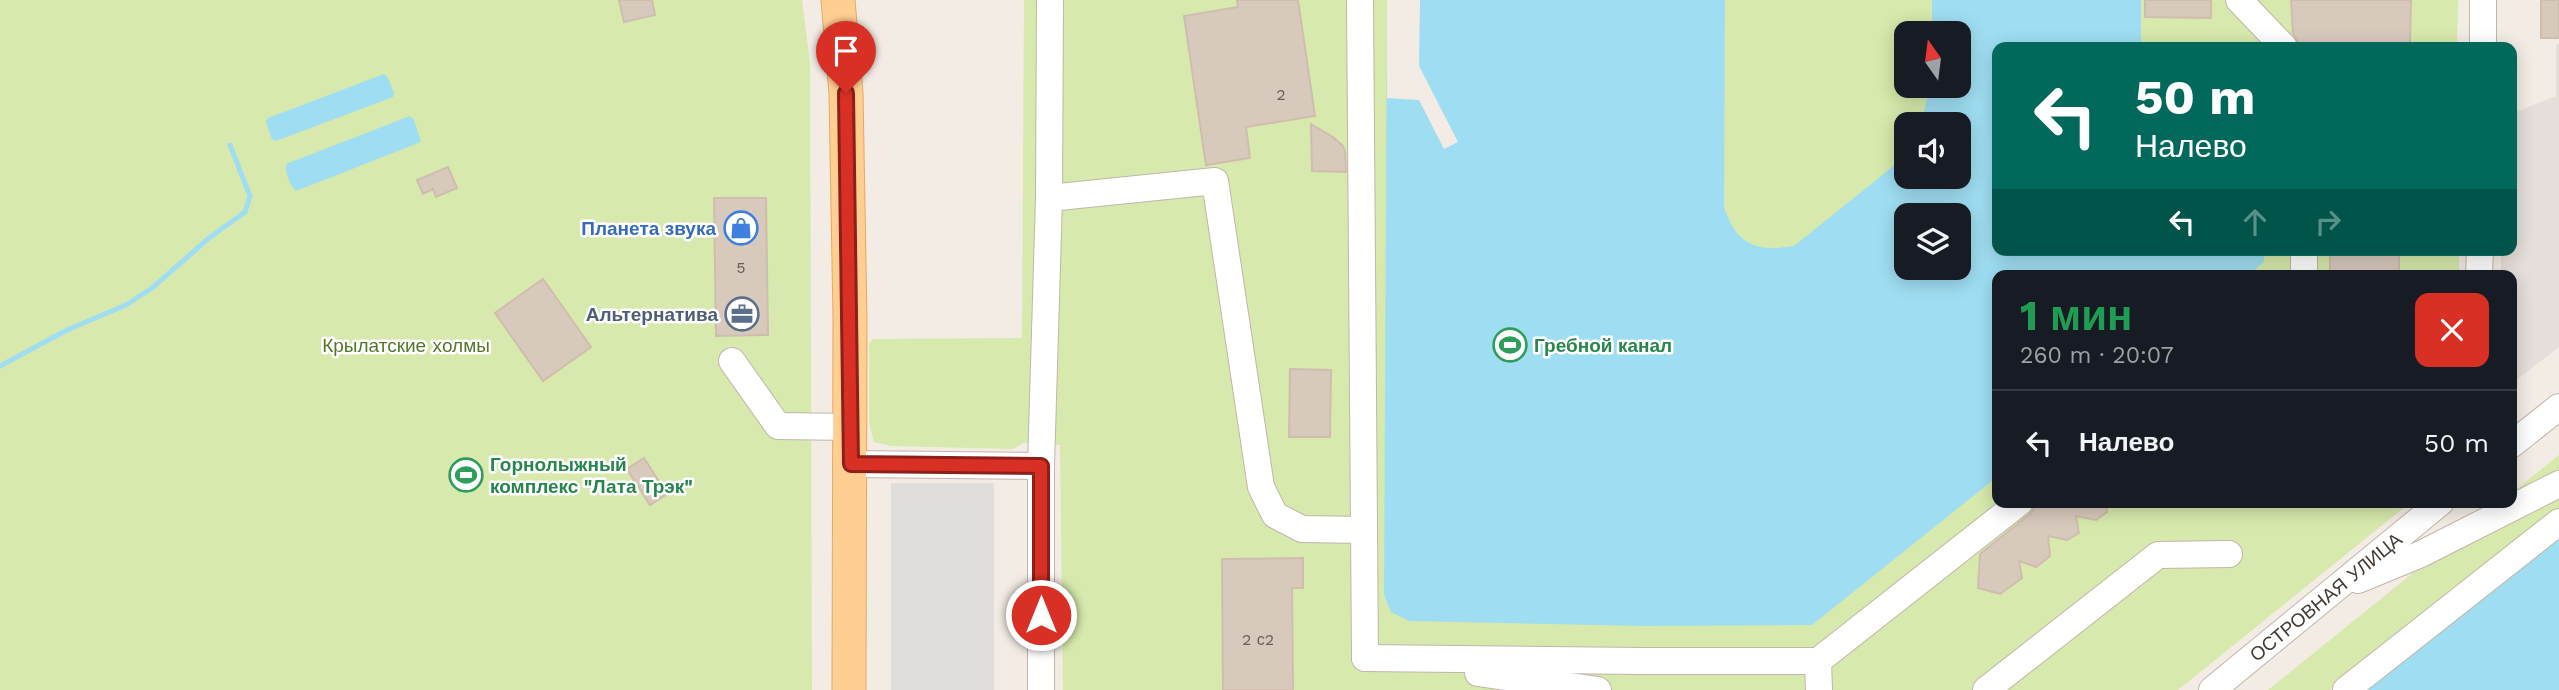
<!DOCTYPE html>
<html lang="ru">
<meta charset="utf-8">
<style>
body{margin:0;font-family:"Work Sans",sans-serif;background:#242831;color:#f1f3f6;height:100vh;display:flex;flex-direction:column;font-size:26px;white-space:nowrap}
*{box-sizing:border-box;margin:0}
p{font-size:23px;color:#9ea1a6}
.icon{flex:none;width:38px;height:38px;fill:none;stroke:currentColor;stroke-width:2;stroke-linecap:round;stroke-linejoin:round}
.map{position:relative;flex:1;overflow:hidden}
.panel{position:absolute;left:1992px;top:270px;width:525px;height:238px;display:flex;flex-direction:column;background:#171b24;border-radius:14px;box-shadow:0 4px 18px #0003}
.panel>*{flex:none}
.hud{position:absolute;left:1992px;top:42px;width:525px;height:214px;border-radius:14px;box-shadow:0 4px 18px #0003;background:#00695c;color:#fff;overflow:hidden}
.needle{width:46px;rotate:346deg}
.buttons{position:absolute;left:1894px;top:21px;display:grid;gap:14px}
.buttons a{display:grid;place-items:center;width:77px;height:77px;border-radius:14px;background:#171b24;box-shadow:0 4px 18px #0003;font-size:35px}
.pin{position:absolute;display:grid;place-items:center;width:60px;height:60px;color:#fff;margin:-72px -30px;border-radius:50% 50% 50% 0;rotate:-45deg;box-shadow:0 0 7px #0007}
.pin .icon{rotate:45deg}
.me{position:absolute;width:77px;margin:-38px;rotate:0deg;stroke-linejoin:round;filter:drop-shadow(0 0 5px #0008)}
.turn{display:flex;align-items:center;gap:24px;height:147px;padding:0 28px;font-size:32px}
.turn .icon{width:91px;height:91px;stroke-width:2.5}
.turn b{display:block;font-size:49px;line-height:60px}
.lanes{display:flex;align-items:center;height:66px;padding:0 28px;background:#0003;justify-content:center;gap:35px;direction:ltr}
.lanes .off{opacity:.35}
.round{display:grid;place-items:center;flex:none;width:74px;height:74px;border-radius:14px;background:#242831}
.head{display:flex;align-items:center;justify-content:space-between;height:119px;padding:0 28px}
h1{font-size:42px;font-weight:700;line-height:52px;color:#1e9e55}
ul{padding:0;list-style:none}
li{display:flex;align-items:center;gap:21px;height:105px;padding:0 28px;border-top:2px solid #363941}
li div{flex:1}
li b{display:block;font-size:26px}
li em{font-style:normal}
.map>svg:first-child{display:block}
.industrial{fill:#e5deda}
.green{fill:#d7e9ac;fill-rule:evenodd}
.parking{fill:#e1ddda}
.water{fill:#9fdef2;fill-rule:evenodd}
.pier{fill:#f3ece5}
.lines{fill:none;stroke-linecap:round;stroke-linejoin:round}
.stream{stroke:#9fdef2;stroke-width:5}
.building{fill:#d8c9bd;stroke:#d0bdad;stroke-width:2}
.minor-casing{stroke:#c2b5aa;stroke-width:28}
.major-casing{stroke:#e7a85f;stroke-width:35}
.minor{stroke:#fff;stroke-width:26}
.major{stroke:#ffce92;stroke-width:33}
.route-casing{stroke:#8d1f18;stroke-width:18}
.route{stroke:#d93025;stroke-width:12}
.labels{text-anchor:middle;dominant-baseline:central;stroke-width:5;stroke-linejoin:round;paint-order:stroke}
.number-label{font-size:16px;fill:#6a5f56}
.shop-label{font-size:19px;font-weight:bold;fill:#366cbe;stroke:#fff;text-anchor:end}
.service-label{font-size:19px;font-weight:bold;fill:#4e5e75;stroke:#fff;text-anchor:end}
.park-label{font-size:19px;fill:#537926;stroke:#fff}
.leisure-label{font-size:19px;font-weight:bold;fill:#27864d;stroke:#fff;text-anchor:start}
.street-label{font-size:19px;fill:#453c34;stroke:#fff}
</style>
<div class="map">
<svg width="2559" height="690" viewBox="0 0 2559 690">
<rect width="100%" height="100%" fill="#f3ece5"/>
<polygon class="industrial" points="2556,44 2559,44 2559,347 2511,384 2511,275 2501,275 2501,250 2511,250 2511,114 2556,96"/>
<g class="green">
<polygon points="0,0 802,0 810,63 812,690 0,690"/>
<path d="M1024 0H2458L2457 47H1997V250H2459V275H1997V502H2411L2178 690H1063L1060 445 1023 443 1013 449 891 446 874 442 869 423V344L873 339 1022 338ZM1906 33H1958V86H1906ZM1906 124H1958V177H1906ZM1906 215H1958V268H1906Z"/>
<polygon points="2559,455 2559,510 2330,690 2268,690"/>
</g>
<rect class="parking" x="891" y="483" width="103" height="207"/>
<g class="water">
<path d="M1387 0H1725L1724 207C1737 245 1755 252 1794 246L1896 164 1906 152V177H1958V124H1921L1930 86H1958V33H1932V0H2141V47H1997V250H2264V262L2248 275H1997V477L1812 625 1643 626 1409 621 1391 612 1384 595ZM1906 215H1958V268H1906Z"/>
<polygon points="384,74 388,78 394,93 393,97 276,141 272,139 266,122 268,118"/>
<path d="M410 116 414 120 421 142 296 191C290 185 285 173 286 164Z"/>
<polygon points="2559,534 2559,690 2361,690"/>
</g>
<polygon class="pier" points="1387,0 1420,0 1419,66 1458,142 1444,149 1419,100 1387,98"/>
<g class="lines">
<polyline class="stream" points="0,366 67,330 126,305 152,288 209,238 245,212 250,196 230,145"/>
</g>
<g class="building">
<polygon points="619,0 652,0 655,15 624,22"/>
<polygon points="1237,0 1298,0 1315,116 1246,127 1250,158 1206,165 1184,16 1238,7"/>
<polygon points="2145,0 2211,0 2211,18 2145,17"/>
<polygon points="2291,0 2411,0 2410,47 2300,47 2293,33"/>
<rect x="2541" y="0" width="18" height="38"/>
<polygon points="1311,124 1333,137 1343,146 1345,151 1346,172 1312,171"/>
<polygon points="448,167 457,188 436,197 433,189 423,194 417,180"/>
<polygon points="714,198 766,198 768,335 716,336"/>
<rect x="2330" y="250" width="69" height="25"/>
<polygon points="543,279 591,347 543,381 495,313"/>
<polygon points="1290,369 1331,370 1330,437 1289,437"/>
<polygon points="644,458 667,494 650,505 627,469"/>
<polygon points="2039,502 2106,502 2107,512 2096,520 2076,516 2079,533 2067,540 2048,536 2050,556 2036,567 2019,561 2022,578 2000,594 1978,588 1980,554 2030,514"/>
<polygon points="1303,558 1303,588 1292,588 1293,690 1223,690 1222,559"/>
</g>
<g class="lines">
<defs>
<g id="minor">
<polyline points="1360,0 1365,658"/>
<polyline points="2239,0 2284,47"/>
<polyline points="2483,47 2483,0"/>
<polyline points="1049,198 1215,181 1261,487 1275,515 1302,529 1364,530"/>
<polyline points="2304,275 2304,250"/>
<polyline points="2479,275 2480,250"/>
<polyline points="732,361 778,426 851,427"/>
<polyline points="2511,445 2559,407"/>
<polyline points="851,464 1041,466"/>
<polyline points="2358,580 2421,554 2559,484"/>
<polyline points="1365,658 1642,661 1818,661 1819,690"/>
<polyline points="1818,661 2020,502"/>
<polyline points="1478,673 1598,690"/>
<polyline points="1041,690 1041,466 1049,198 1050,0"/>
<polyline points="1986,690 2158,555 2229,554"/>
<path id="s1" d="M2212 690 2441 502"/>
<polyline points="2346,690 2559,522"/>
</g>
<polyline id="major" points="838,0 846,93 850,319 849,690"/>
</defs>
<use href="#minor" class="minor-casing"/>
<use href="#major" class="major-casing"/>
<use href="#minor" class="minor"/>
<use href="#major" class="major"/>
</g>
<g class="lines">
<defs>
<polyline id="route" points="846,93 851,464 1041,466 1041,615"/>
</defs>
<use href="#route" class="route-casing"/>
<use href="#route" class="route"/>
</g>
<defs>
<symbol id="shop-ring" viewBox="-11 -11 22 22"><circle r="9.5" fill="#fff" stroke="#3f7fe0" stroke-width="1.5"/><path d="M-5-2.5h2.3a2.7 3.5 0 0 1 5.4 0H5L5.5 6h-11ZM-1.5-2.5h3a1.5 2.3 0 0 0-3 0Z" fill="#3f7fe0"/></symbol>
<symbol id="office-ring" viewBox="-11 -11 22 22"><circle r="9.5" fill="#fff" stroke="#5c6f8a" stroke-width="1.5"/><path d="M-6-3h4V-5.5h4V-3h4V5H-6ZM-1-4.5V-3h2v-1.5ZM-6 0V1H6V0Z" fill="#5c6f8a"/></symbol>
<symbol id="stadium-ring" viewBox="-11 -11 22 22"><circle r="9.5" fill="#fff" stroke="#2e9e5b" stroke-width="1.5"/><path d="M0-5a6.5 5 0 1 0 0 10a6.5 5 0 1 0 0-10ZM-3.5-1.8h7v3.6h-7Z" fill="#2e9e5b"/></symbol>
</defs>
<g fill-rule="evenodd">
<use href="#shop-ring" x="722" y="209" width="38" height="38"/>
<use href="#office-ring" x="723" y="295" width="38" height="38"/>
<use href="#stadium-ring" x="1491" y="326" width="38" height="38"/>
<use href="#stadium-ring" x="447" y="456" width="38" height="38"/>
</g>
<g class="labels">
<g class="number-label">
<text x="1281" y="94">2</text>
<text x="741" y="267">5</text>
<text x="1258" y="639">2 с2</text>
</g>
<g class="shop-label">
<text x="716" y="228">Планета звука</text>
</g>
<g class="service-label">
<text x="718" y="314">Альтернатива</text>
</g>
<g class="park-label">
<text x="406" y="345">Крылатские холмы</text>
</g>
<g class="leisure-label">
<text x="1534" y="345">Гребной канал</text>
<text x="490" y="464">Горнолыжный<tspan x="490" dy="22">комплекс "Лата Трэк"</tspan></text>
</g>
<g class="street-label">
<text stroke="none"><textPath href="#s1" startOffset="147">ОСТРОВНАЯ УЛИЦА</textPath></text>
</g>
</g>
</svg>
<div class="buttons">
<a><svg class="needle" viewBox="-14 -14 28 28"><path d="M0-13l5 13h-10z" fill="#e53935"/><path d="M0 13l5-13h-10z" fill="#9ea1a6"/></svg></a>
<a><svg class="icon" aria-label="sound" viewBox="0 0 24 24"><path d="M4 9h4l5-4v14l-5-4H4zM17 9q2 3 0 6"/></svg></a>
<a><svg class="icon" aria-label="layers" viewBox="0 0 24 24"><path d="M12 4l9 5-9 5-9-5zM3 14l9 5 9-5"/></svg></a>
</div>
<div class="pin" style="left:846px;top:93px;background:#d93025"><svg class="icon" aria-label="arrive" viewBox="0 0 24 24"><path d="M6 21V4h12l-3 4 3 4H6"/></svg></div>
<svg class="me" style="left:1041px;top:615px" viewBox="-20 -20 40 40"><circle r="17" fill="#d93025" stroke="#fff" stroke-width="3"/><path d="M0-11L8 9 0 5-8 9z" fill="#fff"/></svg>
<div class="hud">
<div class="turn"><svg class="icon" aria-label="left" viewBox="0 0 24 24"><path d="M17 20v-9H6M10 6l-5 5 5 5"/></svg><div><b>50 m</b>Налево</div></div>
<div class="lanes"><svg class="icon" aria-label="left" viewBox="0 0 24 24"><path d="M17 20v-9H6M10 6l-5 5 5 5"/></svg><svg class="icon off" aria-label="ahead" viewBox="0 0 24 24"><path d="M12 20V5M6 11l6-6 6 6"/></svg><svg class="icon off" aria-label="right" viewBox="0 0 24 24"><path d="M7 20v-9h11M14 6l5 5-5 5"/></svg></div>
</div>
<section class="panel">
<div class="head"><div><h1>1 мин</h1><p>260 m · 20:07</p></div><a class="round" style="background:#d93025;color:#fff"><svg class="icon" aria-label="close" viewBox="0 0 24 24"><path d="M6 6l12 12M18 6L6 18"/></svg></a></div>
<ul>
<li><svg class="icon" aria-label="left" viewBox="0 0 24 24"><path d="M17 20v-9H6M10 6l-5 5 5 5"/></svg><div><b>Налево</b></div><em>50 m</em></li>
</ul>
</section>
</div>
